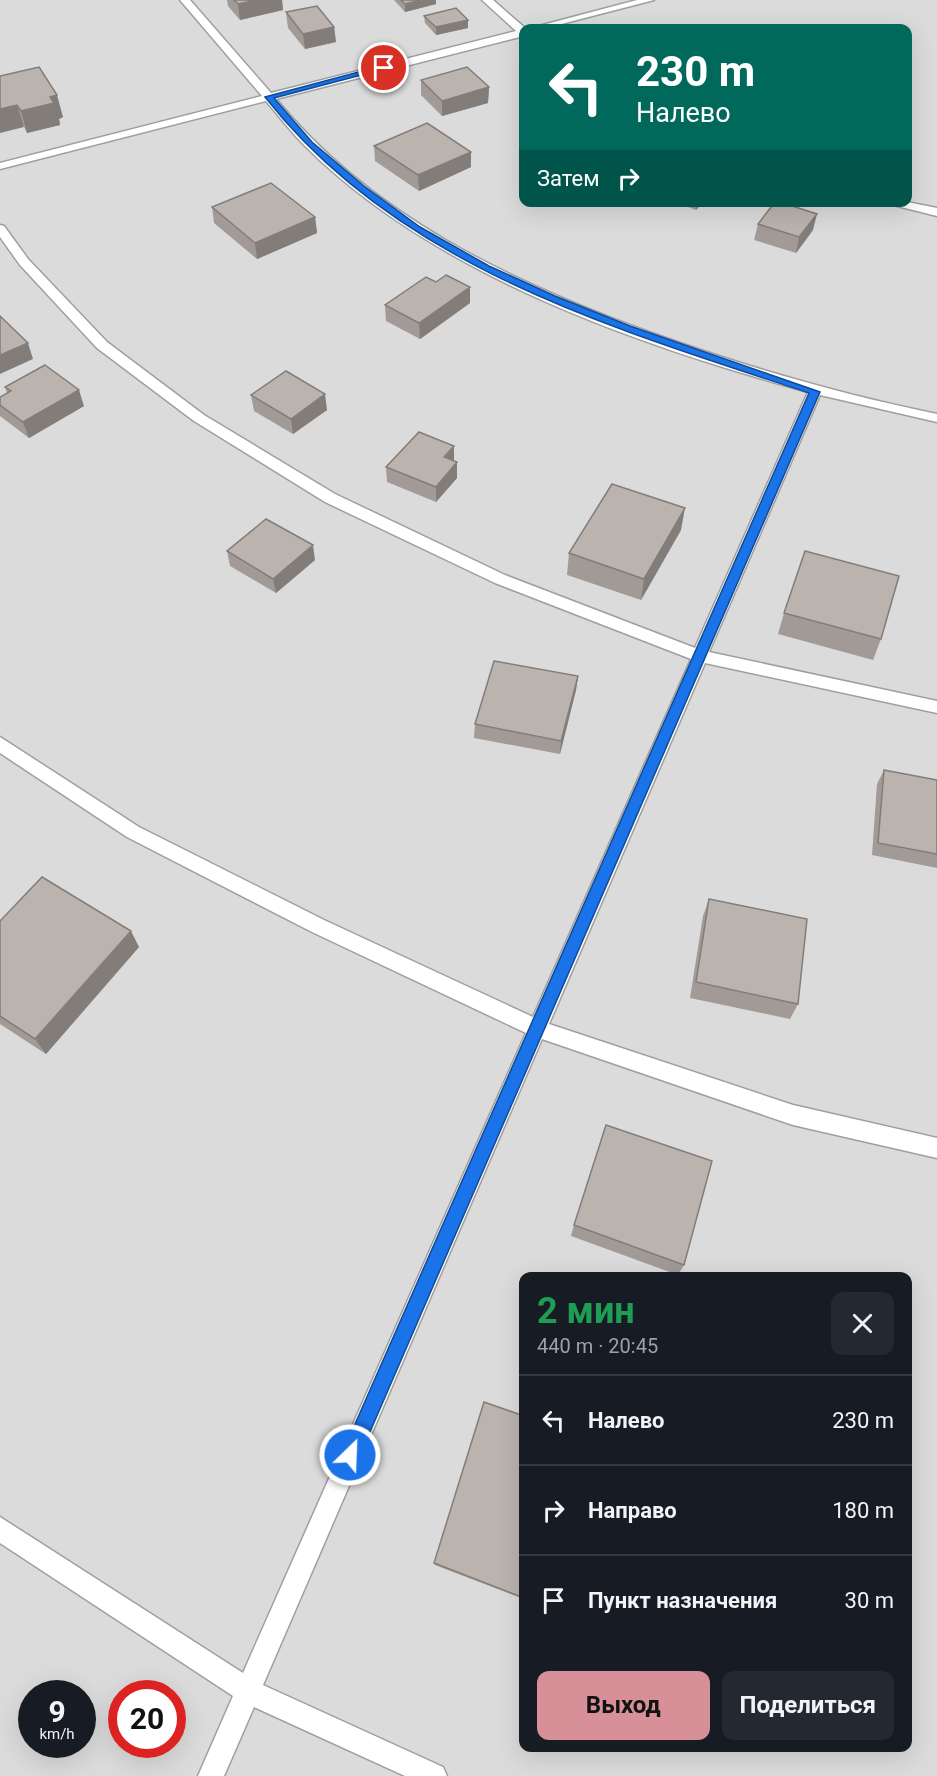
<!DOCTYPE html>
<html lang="ru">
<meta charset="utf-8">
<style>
body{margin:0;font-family:Roboto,sans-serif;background:#242831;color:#f1f3f6;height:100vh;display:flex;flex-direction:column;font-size:22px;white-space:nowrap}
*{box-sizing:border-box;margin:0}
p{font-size:20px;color:#9ea1a6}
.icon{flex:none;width:33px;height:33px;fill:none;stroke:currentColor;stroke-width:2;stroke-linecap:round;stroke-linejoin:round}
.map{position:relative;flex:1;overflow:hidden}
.drawer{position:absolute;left:519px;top:1272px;width:393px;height:480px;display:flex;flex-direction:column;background:#171b24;border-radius:12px;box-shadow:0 6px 24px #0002}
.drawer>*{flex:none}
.banner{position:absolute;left:519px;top:24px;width:393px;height:183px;border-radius:12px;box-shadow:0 6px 24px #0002;background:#00695c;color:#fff;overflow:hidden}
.speed{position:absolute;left:18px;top:1680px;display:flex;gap:12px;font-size:30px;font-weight:700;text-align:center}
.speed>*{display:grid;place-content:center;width:78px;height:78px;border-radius:50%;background:#171b24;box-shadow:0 6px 24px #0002;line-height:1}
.speed small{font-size:15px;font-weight:400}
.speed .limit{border:9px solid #d22;background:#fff;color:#111}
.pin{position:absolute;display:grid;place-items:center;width:51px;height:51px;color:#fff;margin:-26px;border:3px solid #fff;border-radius:50%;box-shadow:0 2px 6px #0007}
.me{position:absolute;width:66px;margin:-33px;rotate:24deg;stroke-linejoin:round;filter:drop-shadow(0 0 4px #0008)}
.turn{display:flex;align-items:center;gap:21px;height:126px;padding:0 18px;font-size:27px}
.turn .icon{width:78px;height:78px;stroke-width:2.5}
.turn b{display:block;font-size:42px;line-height:51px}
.then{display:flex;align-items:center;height:57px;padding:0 18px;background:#0003;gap:12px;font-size:22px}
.round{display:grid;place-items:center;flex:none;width:63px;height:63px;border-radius:12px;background:#242831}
.headline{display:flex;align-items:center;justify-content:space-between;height:102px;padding:0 18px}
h1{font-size:36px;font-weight:700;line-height:45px;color:#1e9e55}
.button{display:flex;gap:12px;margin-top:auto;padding:12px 18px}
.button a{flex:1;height:69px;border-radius:12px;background:#d78f98;color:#111;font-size:24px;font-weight:700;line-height:69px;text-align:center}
.button a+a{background:#242831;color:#f1f3f6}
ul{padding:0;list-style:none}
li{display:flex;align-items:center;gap:18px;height:90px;padding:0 18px;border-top:2px solid #363941}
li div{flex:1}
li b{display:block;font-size:22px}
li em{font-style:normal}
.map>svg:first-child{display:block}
.residential{fill:#dcdbdb;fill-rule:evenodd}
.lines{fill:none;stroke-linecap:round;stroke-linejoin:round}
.lane-casing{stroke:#9f9f9f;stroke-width:3}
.lane{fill:#fff;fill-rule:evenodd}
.wall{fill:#a19a96}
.shaded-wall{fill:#837d7a}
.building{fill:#bbb3ae;stroke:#837d7a;stroke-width:1.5}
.route{fill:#1a73e8;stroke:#114b97;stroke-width:1.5}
</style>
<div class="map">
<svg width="937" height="1776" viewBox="0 0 937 1776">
<rect width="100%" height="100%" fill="#eeeae5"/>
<path class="residential" d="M0 0H937V1776H0ZM524 28H908V202H524ZM524 1276H908V1748H524ZM32 1694H82V1744H32ZM122 1694H172V1744H122Z"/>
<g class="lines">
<defs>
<g id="lane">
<path d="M180 0H190L271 93 516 31 482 0H493L525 28 524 36 276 99C372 216 509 281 649 332 743 366 839 394 937 414V422L820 395 709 652 937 701V713L705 663 549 1024 793 1105 937 1138V1158L793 1125 542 1039 263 1685 443 1767 447 1776H405L254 1707 224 1776H198L233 1696 0 1543V1517L243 1673 526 1033 312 932 127 837 0 753V737L139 827 324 920 533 1017 691 659 495 583 325 502 194 421 97 348 20 265 0 237V225L4 226 28 259 107 342 204 415 335 494 505 575 695 648 808 392C637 345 433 274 305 146 291 132 279 116 266 101L0 169V163L262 96Z"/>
<polygon points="637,0 654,0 546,28 531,28"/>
<polygon points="881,202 907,202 937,208 937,216"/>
</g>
</defs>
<use href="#lane" class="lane-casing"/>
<use href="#lane" class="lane"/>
</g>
<g class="wall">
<polygon points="227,0 282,0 283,10 240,20 228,6"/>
<polygon points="394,0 436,0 436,4 405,12"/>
<polygon points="286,12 334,27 336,42 305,49 288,28"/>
<polygon points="424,16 468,28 436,35 425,23"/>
<polygon points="0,76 63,117 59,119 60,125 27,133"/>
<polygon points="421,80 489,87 488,103 442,116 421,95"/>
<polygon points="374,146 471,152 471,167 419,191 375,161"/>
<polygon points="675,202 703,202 696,210"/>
<polygon points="212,207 315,217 317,233 257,259 214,223"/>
<polygon points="758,224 813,230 796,253 754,240"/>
<polygon points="436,282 470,287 470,303 420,339 386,321 385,305"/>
<polygon points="5,387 84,406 29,438 0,416 0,397 7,393"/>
<polygon points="251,395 327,410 293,434 254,411"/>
<polygon points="454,461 457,478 436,502 387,482 386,467"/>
<polygon points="681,530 641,600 567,575 569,553"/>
<polygon points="227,551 315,560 276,593 230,566"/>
<polygon points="784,613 881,639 873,660 778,634"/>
<polygon points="578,676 576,690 560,754 474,738 475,724"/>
<polygon points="884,770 937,780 937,868 872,855 877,784"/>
<polygon points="709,899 798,1004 790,1019 690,998 703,916"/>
<polygon points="0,921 139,947 46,1054 0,1024"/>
<polygon points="574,1225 684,1265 678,1275 571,1236"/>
<polygon points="524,1416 524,1599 435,1565 434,1563"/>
</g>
<g class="shaded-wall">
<polygon points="257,0 282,0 283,10 240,20 238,4"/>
<polygon points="421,0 436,0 436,4 405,12 405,4"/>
<polygon points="468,20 468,28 436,35 436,27"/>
<polygon points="334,27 336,42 305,49 303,34"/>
<polygon points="489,87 488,103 442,116 442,101"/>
<polygon points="57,95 63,117 59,119 60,125 27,133 21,111 50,97"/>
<polygon points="17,105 24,127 0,133 0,109"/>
<polygon points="471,152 471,167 419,191 418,175"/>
<polygon points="697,202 703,202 696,210"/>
<polygon points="817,214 813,230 796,253 799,237"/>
<polygon points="315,217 317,233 257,259 255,243"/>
<polygon points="470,287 470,303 420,339 419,323"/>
<polygon points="28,343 33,359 0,374 0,355"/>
<polygon points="79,390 84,406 29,438 23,422"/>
<polygon points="325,394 327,410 293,434 291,419"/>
<polygon points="454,446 454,461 444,457"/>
<polygon points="457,462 457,478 436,502 436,487"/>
<polygon points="685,508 681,530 641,600 644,579"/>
<polygon points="313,545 315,560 276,593 273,579"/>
<polygon points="578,676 576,690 560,754 561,741"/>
<polygon points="131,931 139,947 46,1054 35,1039"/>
</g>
<g class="building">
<polygon points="234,0 257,0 238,4"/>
<polygon points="401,0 421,0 405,4"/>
<polygon points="317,6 334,27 303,34 286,12"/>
<polygon points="456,8 468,20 436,27 424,16"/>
<polygon points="39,67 57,95 50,97 54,103 21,111 17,105 0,109 0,76"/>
<polygon points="467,67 489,87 442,101 421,80"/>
<polygon points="427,123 471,152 418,175 374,146"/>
<polygon points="271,183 315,217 255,243 212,207"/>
<polygon points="775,202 780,202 817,214 799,237 758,224"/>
<polygon points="446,275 470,287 419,323 385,305 426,277 436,282"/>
<polygon points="0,316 28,343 0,355"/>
<polygon points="45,365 79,390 23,422 0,405 0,397 11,391 5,387"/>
<polygon points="286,371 325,394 291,419 251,395"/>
<polygon points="419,432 454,446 444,457 457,462 436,487 386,467"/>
<polygon points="612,484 685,508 644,579 569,553"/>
<polygon points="266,519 313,545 273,579 227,551"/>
<polygon points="805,551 899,576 881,639 784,613"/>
<polygon points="494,661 578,676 561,741 475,724"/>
<polygon points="884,770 937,780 937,854 878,843"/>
<polygon points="42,877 131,931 35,1039 0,1016 0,921"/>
<polygon points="709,899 807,919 798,1004 696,982"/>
<polygon points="606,1125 712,1161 684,1265 574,1225"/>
<polygon points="484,1402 524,1416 524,1598 434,1563"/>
</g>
<path class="route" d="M381 66 388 68 274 98 312 142 364 186 420 227 489 266 555 296 630 326 820 392 357 1462 350 1464 344 1462 342 1455 344 1449 809 393C613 328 398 267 265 97Z"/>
</svg>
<div class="speed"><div>9<small>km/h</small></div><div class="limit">20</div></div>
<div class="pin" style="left:384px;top:68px;background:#d93025"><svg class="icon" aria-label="arrive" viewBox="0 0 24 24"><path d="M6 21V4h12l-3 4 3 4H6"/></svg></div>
<svg class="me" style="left:350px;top:1455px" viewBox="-20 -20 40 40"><circle r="17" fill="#1a73e8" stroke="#fff" stroke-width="3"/><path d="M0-11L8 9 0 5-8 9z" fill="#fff"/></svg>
<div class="banner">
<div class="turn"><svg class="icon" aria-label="left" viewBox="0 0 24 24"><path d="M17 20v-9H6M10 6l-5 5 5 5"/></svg><div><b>230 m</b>Налево</div></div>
<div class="then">Затем<svg class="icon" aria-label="right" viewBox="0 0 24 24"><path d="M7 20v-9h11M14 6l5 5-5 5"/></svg></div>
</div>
<section class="drawer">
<div class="headline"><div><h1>2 мин</h1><p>440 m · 20:45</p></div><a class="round"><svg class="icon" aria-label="close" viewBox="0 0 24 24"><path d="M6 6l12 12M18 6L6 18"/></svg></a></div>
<ul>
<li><svg class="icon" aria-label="left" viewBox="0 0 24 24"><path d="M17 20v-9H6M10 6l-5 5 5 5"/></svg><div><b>Налево</b></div><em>230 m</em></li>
<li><svg class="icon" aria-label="right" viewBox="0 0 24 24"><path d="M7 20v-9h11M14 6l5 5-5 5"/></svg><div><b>Направо</b></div><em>180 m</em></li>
<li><svg class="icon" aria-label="arrive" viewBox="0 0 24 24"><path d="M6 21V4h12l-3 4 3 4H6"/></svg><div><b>Пункт назначения</b></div><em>30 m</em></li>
</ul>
<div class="button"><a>Выход</a><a>Поделиться</a></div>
</section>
</div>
